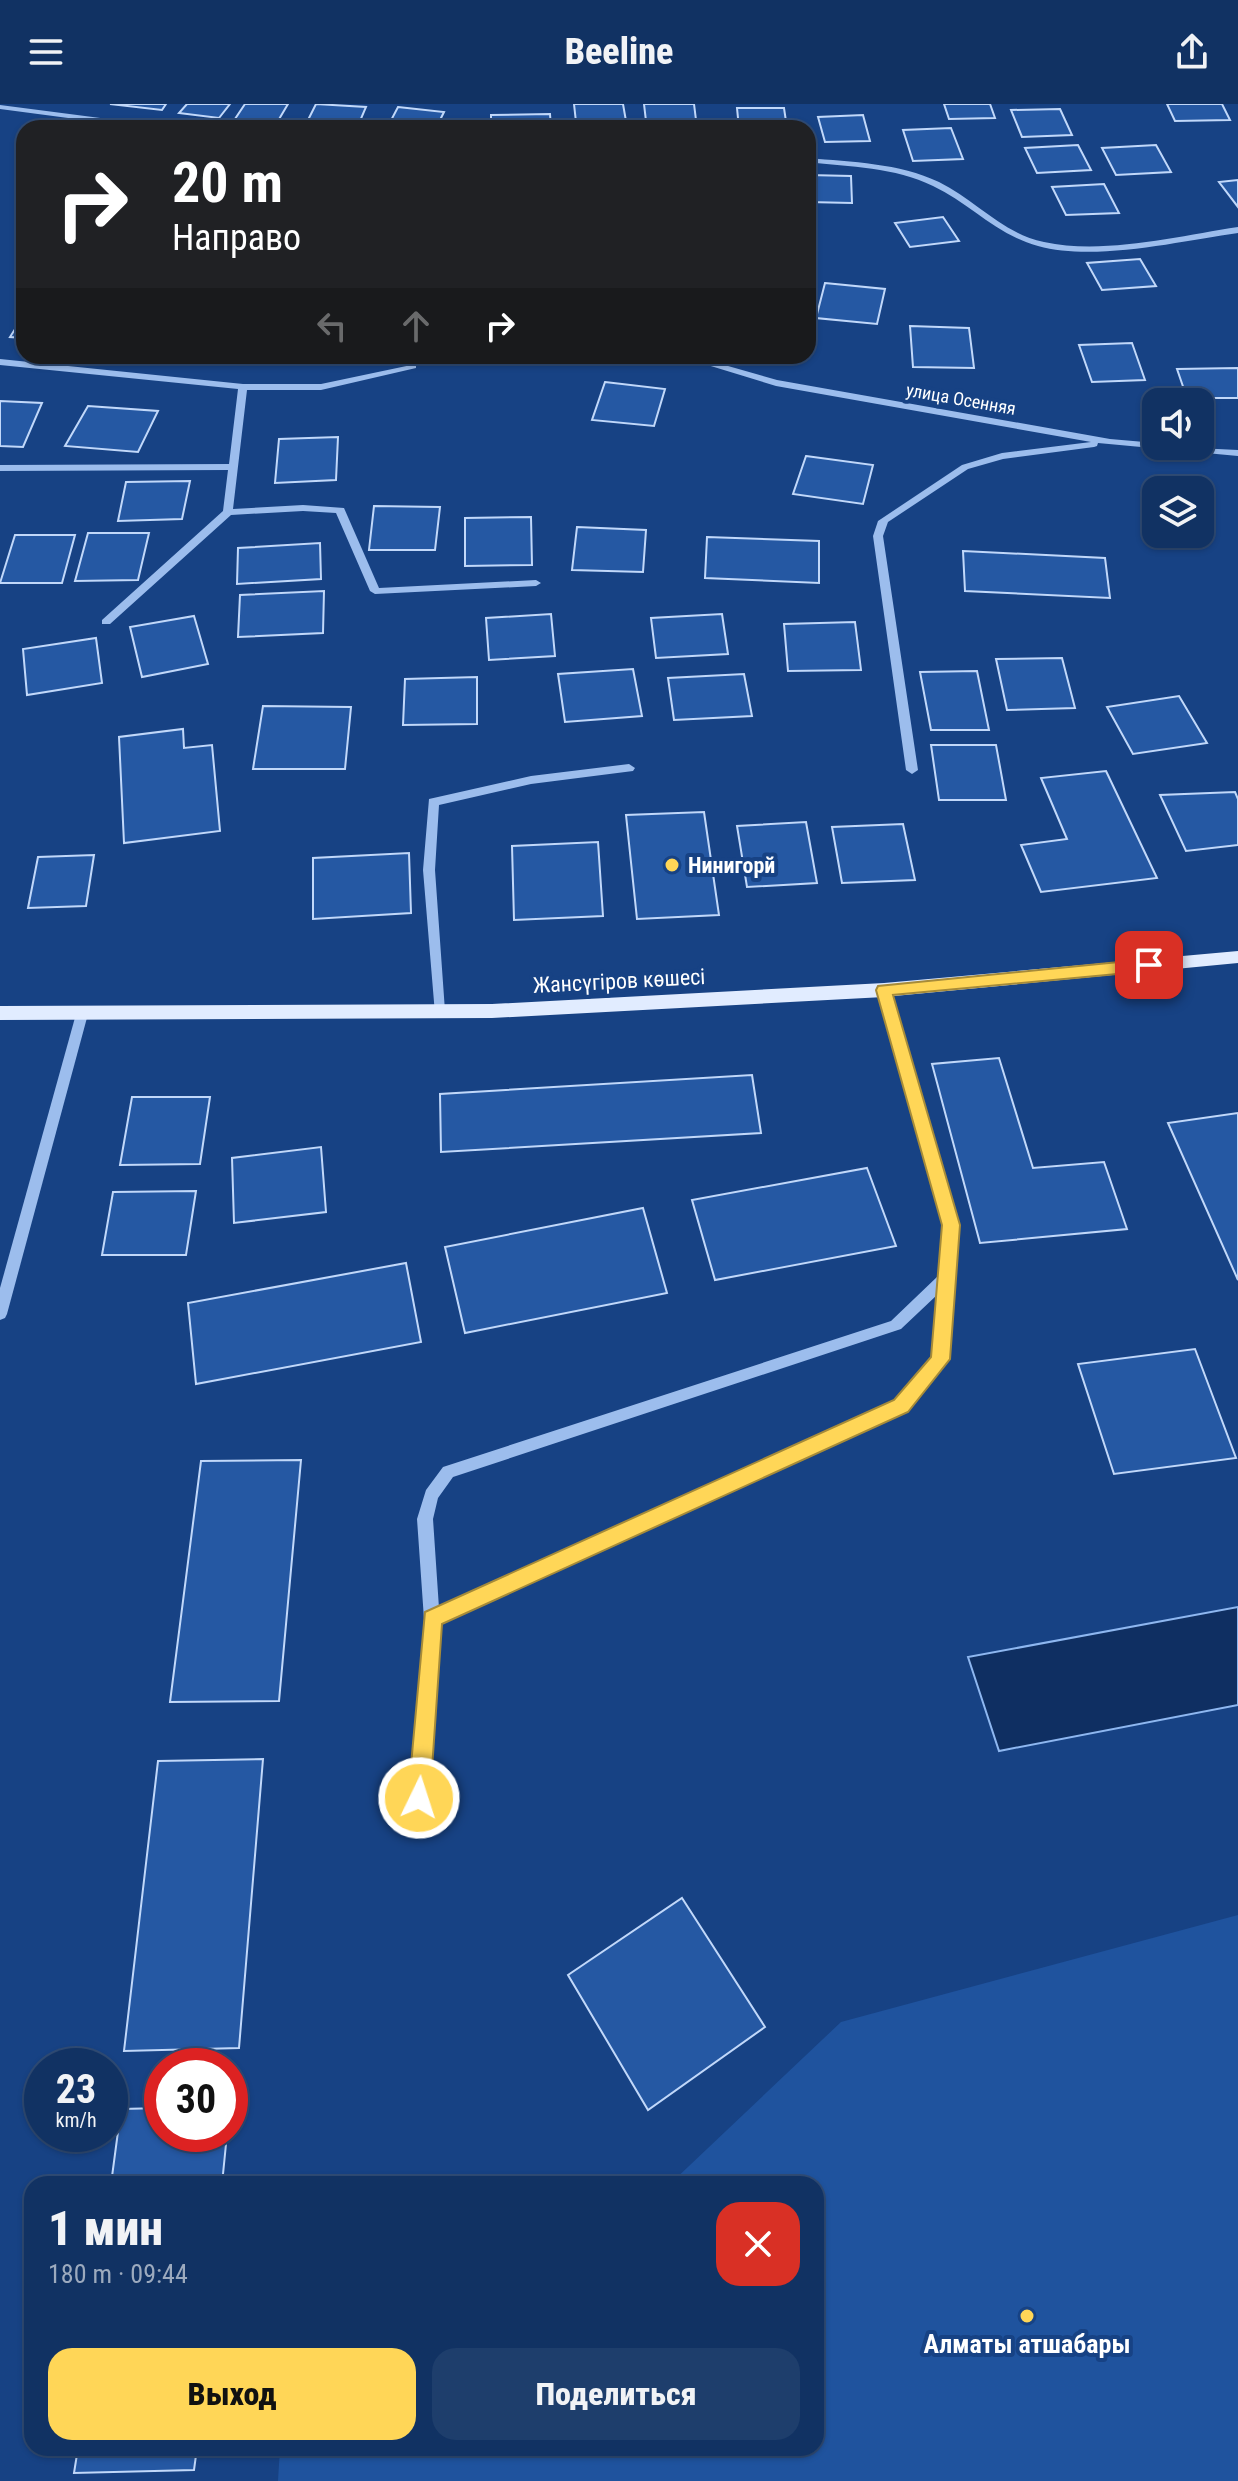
<!DOCTYPE html>
<html lang="ru">
<meta charset="utf-8">
<style>
body{margin:0;font-family:"Roboto Condensed",sans-serif;background:#1e3e6c;color:#f1f3f6;height:100vh;display:flex;flex-direction:column;font-size:30px;white-space:nowrap}
*{box-sizing:border-box;margin:0}
p{font-size:26px;color:#9caabe}
.icon{flex:none;width:44px;height:44px;fill:none;stroke:currentColor;stroke-width:2;stroke-linecap:round;stroke-linejoin:round}
.map{position:relative;flex:1;overflow:hidden}
.drawer{position:absolute;left:24px;top:2072px;width:800px;height:280px;display:flex;flex-direction:column;background:#113263;border-radius:24px;box-shadow:0 2px 6px #0004,0 0 0 2px #304d78}
.drawer>*{flex:none}
.banner{position:absolute;left:16px;top:16px;width:800px;height:244px;border-radius:24px;box-shadow:0 2px 6px #0004,0 0 0 2px #304d78;background:#202124;color:#fff;overflow:hidden}
.controls{position:absolute;left:1142px;top:284px;display:grid;gap:16px}
.controls a{display:grid;place-items:center;width:72px;height:72px;border-radius:16px;background:#113263;box-shadow:0 2px 6px #0004,0 0 0 2px #304d78;font-size:40px}
.speed{position:absolute;left:24px;top:1944px;display:flex;gap:16px;font-size:40px;font-weight:700;text-align:center}
.speed>*{display:grid;place-content:center;width:104px;height:104px;border-radius:50%;background:#113263;box-shadow:0 2px 6px #0004,0 0 0 2px #304d78;line-height:1}
.speed small{font-size:20px;font-weight:400}
.speed .limit{border:12px solid #d22;background:#fff;color:#111}
.pin{position:absolute;display:grid;place-items:center;width:68px;height:68px;color:#fff;margin:-34px;border-radius:16px;box-shadow:0 4px 12px #0006}
.me{position:absolute;width:88px;margin:-44px;rotate:4deg;stroke-linejoin:round;filter:drop-shadow(0 0 6px #0008)}
.turn{display:flex;align-items:center;gap:28px;height:168px;padding:0 24px;font-size:36px}
.turn .icon{width:104px;height:104px;stroke-width:2.5}
.turn b{display:block;font-size:56px;line-height:68px}
.lanes{display:flex;align-items:center;height:76px;padding:0 24px;background:#0003;justify-content:center;gap:40px;direction:ltr}
.lanes .off{opacity:.35}
.round{display:grid;place-items:center;flex:none;width:84px;height:84px;border-radius:24px;background:#1e3e6c}
.head{display:flex;align-items:center;justify-content:space-between;height:136px;padding:0 24px}
h1{font-size:48px;font-weight:800;line-height:60px}
.action{display:flex;gap:16px;margin-top:auto;padding:16px 24px}
.action a{flex:1;height:92px;border-radius:24px;background:#ffd657;color:#111;font-size:32px;font-weight:800;line-height:92px;text-align:center}
.action a+a{background:#1e3e6c;color:#f1f3f6}
header{display:flex;justify-content:space-between;align-items:center;height:104px;padding:0 24px;background:#113263;font-size:36px;font-weight:800}
.map>svg:first-child{display:block}
.green{fill:#1f539e}
.water{fill:#0f2f62;stroke:#8eb7f0;stroke-width:2}
.building{fill:#2558a3;stroke:#c1d8fa;stroke-width:2}
.lines{fill:none;stroke-linecap:round;stroke-linejoin:round}
.minor{fill:#9cbded;fill-rule:evenodd}
.major{fill:#e1ecff;fill-rule:evenodd}
.route{fill:#ffd657;stroke:#a68b39;stroke-width:2}
.poi-dot{fill:#ffd657;stroke:#174284;stroke-width:3}
.labels{text-anchor:middle;dominant-baseline:central;stroke-width:8;stroke-linejoin:round;paint-order:stroke}
.far-street-label{font-size:18px;fill:#fff;stroke:#174284}
.poi-label{font-size:22px;font-weight:bold;fill:#fff;stroke:#174284;text-anchor:start}
.street-label{font-size:22px;fill:#fff;stroke:#174284}
.near-poi-label{font-size:26px;font-weight:bold;fill:#fff;stroke:#174284}
</style>
<header><svg class="icon" aria-label="menu" viewBox="0 0 24 24"><path d="M4 6h16M4 12h16M4 18h16"/></svg>Beeline<svg class="icon" aria-label="share" viewBox="0 0 24 24"><path d="M12 15V3M7 8l5-5 5 5M5 13v7h14v-7"/></svg></header>
<div class="map">
<svg width="1238" height="2377" viewBox="0 0 1238 2377">
<rect width="100%" height="100%" fill="#174284"/>
<polygon class="green" points="1238,1811 1238,2377 278,2377 280,2344 816,2344 816,2080 670,2080 841,1918"/>
<polygon class="water" points="1238,1503 1238,1601 999,1647 968,1553"/>
<g class="building">
<polygon points="110,0 166,0 162,6"/>
<polygon points="187,0 230,0 219,14 179,9"/>
<polygon points="245,0 288,0 275,22 233,18"/>
<polygon points="316,0 366,3 357,24 304,24"/>
<polygon points="574,0 623,0 626,17 576,18"/>
<polygon points="644,0 694,0 696,16 646,17"/>
<polygon points="944,0 990,0 995,14 949,15"/>
<polygon points="1167,0 1222,0 1230,16 1175,17"/>
<polygon points="398,3 444,8 436,24 387,24"/>
<polygon points="737,4 784,4 787,24 739,24"/>
<polygon points="1060,5 1072,31 1022,33 1011,6"/>
<polygon points="550,10 551,24 491,24 491,11"/>
<polygon points="863,11 870,37 825,38 818,13"/>
<polygon points="951,24 963,55 913,57 903,26"/>
<polygon points="1078,41 1091,66 1037,69 1025,44"/>
<polygon points="1156,41 1171,68 1116,71 1102,44"/>
<polygon points="808,71 851,72 852,99 808,98"/>
<polygon points="1238,76 1238,103 1219,78"/>
<polygon points="1104,80 1119,109 1066,111 1052,83"/>
<polygon points="943,113 959,137 910,143 895,119"/>
<polygon points="1140,155 1156,182 1102,186 1087,159"/>
<polygon points="825,179 885,185 877,220 816,214"/>
<polygon points="24,211 24,234 10,233"/>
<polygon points="910,222 969,224 974,264 913,263"/>
<polygon points="1132,239 1145,276 1092,278 1079,241"/>
<polygon points="1238,264 1238,294 1187,294 1177,265"/>
<polygon points="605,278 665,285 654,322 592,316"/>
<polygon points="0,297 42,299 23,343 0,342"/>
<polygon points="88,302 158,307 138,348 65,342"/>
<polygon points="338,333 336,376 275,379 279,335"/>
<polygon points="806,352 873,361 863,400 793,390"/>
<polygon points="190,377 182,415 118,417 126,378"/>
<polygon points="374,402 440,403 435,446 369,446"/>
<polygon points="531,413 532,461 465,462 465,414"/>
<polygon points="577,423 646,426 643,468 572,466"/>
<polygon points="88,429 149,429 138,476 75,477"/>
<polygon points="15,431 75,431 62,479 0,479"/>
<polygon points="707,433 819,437 819,479 705,474"/>
<polygon points="320,439 321,475 237,480 238,444"/>
<polygon points="963,447 1105,454 1110,494 965,487"/>
<polygon points="324,487 323,529 238,533 240,491"/>
<polygon points="551,510 555,552 489,556 486,514"/>
<polygon points="722,510 728,550 656,554 651,514"/>
<polygon points="194,512 208,560 142,573 130,523"/>
<polygon points="855,518 861,566 788,567 784,520"/>
<polygon points="96,534 102,579 27,591 23,545"/>
<polygon points="1062,554 1075,604 1007,606 996,555"/>
<polygon points="633,565 642,612 565,618 558,570"/>
<polygon points="977,567 989,626 931,626 920,568"/>
<polygon points="744,570 752,612 674,616 668,574"/>
<polygon points="477,573 477,620 403,621 405,575"/>
<polygon points="1179,592 1207,639 1133,650 1107,603"/>
<polygon points="263,602 351,603 345,665 253,665"/>
<polygon points="183,625 184,644 212,641 220,727 124,739 119,633"/>
<polygon points="931,641 996,641 1006,696 939,696"/>
<polygon points="1106,667 1157,774 1041,788 1021,741 1067,735 1041,674"/>
<polygon points="1235,688 1238,695 1238,741 1186,747 1160,691"/>
<polygon points="704,708 719,811 637,815 626,711"/>
<polygon points="806,718 817,779 747,783 737,722"/>
<polygon points="903,720 915,776 842,779 832,723"/>
<polygon points="598,738 603,812 514,816 512,742"/>
<polygon points="409,749 411,809 313,815 313,754"/>
<polygon points="94,751 86,802 28,804 38,753"/>
<polygon points="999,954 1033,1064 1104,1058 1127,1125 980,1139 932,960"/>
<polygon points="752,971 761,1029 441,1048 440,990"/>
<polygon points="132,993 210,993 200,1060 120,1061"/>
<polygon points="1238,1009 1238,1176 1168,1019"/>
<polygon points="321,1043 326,1108 234,1119 232,1054"/>
<polygon points="867,1064 896,1142 715,1176 692,1096"/>
<polygon points="196,1087 186,1151 102,1151 113,1088"/>
<polygon points="643,1104 667,1189 465,1229 445,1143"/>
<polygon points="406,1159 421,1238 196,1280 188,1199"/>
<polygon points="1195,1245 1236,1354 1114,1370 1078,1260"/>
<polygon points="301,1356 279,1597 170,1598 201,1357"/>
<polygon points="263,1655 239,1944 124,1947 158,1657"/>
<polygon points="682,1794 765,1923 648,2006 568,1871"/>
<polygon points="162,2004 162,2030 227,2030 222,2080 111,2080 121,2005"/>
<polygon points="78,2344 197,2344 194,2366 74,2369"/>
</g>
<g class="lines">
<g class="minor">
<polygon points="0,1 162,22 166,24 144,24 0,5"/>
<path d="M808 54C852 58 899 59 939 78 976 96 1003 130 1044 138 1104 151 1178 132 1238 123V129C1180 137 1095 158 1038 142 995 130 971 100 933 82 895 63 850 63 808 58Z"/>
<polygon points="678,252 693,252 777,276 1110,335 1156,339 1156,342 1238,346 1238,352 1098,339 1097,342 1094,343 1003,355 968,365 888,418 883,432 918,666 912,670 906,666 873,432 878,417 962,361 1002,349 1091,338 776,282"/>
<polygon points="0,255 243,280 321,280 416,260 416,264 321,286 247,286 233,405 303,401 344,404 379,484 536,476 541,479 536,482 375,490 370,487 336,409 303,407 231,411 110,520 102,520 102,516 223,407 228,366 0,367 0,361 229,360 238,285 0,261"/>
<polygon points="629,660 635,664 633,667 531,680 439,701 435,766 445,907 443,910 435,910 423,766 429,695 531,672"/>
<path d="M884 881 890 886 958 1121 947 1255 906 1307 440 1519 427 1694 425 1700 419 1702 413 1700 411 1694 424 1515 417 1415 426 1386 443 1363 891 1217 938 1172 944 1121 878 886ZM937 1191 933 1253 896 1297 439 1504 433 1415 438 1394 453 1373 901 1225Z"/>
<polygon points="82,905 88,910 7,1210 5,1214 0,1216 0,1184 76,910"/>
</g>
<polygon class="major" points="1238,847 1238,859 884,893 492,914 0,916 0,902 492,900 884,879"/>
</g>
<polygon class="route" points="1149,855 1157,861 1149,867 893,891 960,1121 950,1255 908,1308 442,1520 430,1694 427,1702 419,1705 412,1702 408,1694 425,1508 894,1296 931,1253 942,1121 876,886 878,882"/>
<g class="poi-dot">
<circle cx="672" cy="761" r="8"/>
<circle cx="1027" cy="2212" r="8"/>
</g>
<g class="labels">
<g class="far-street-label">
<text transform="translate(961 295) rotate(10)">улица Осенняя</text>
</g>
<g class="poi-label">
<text x="688" y="761">Нинигорй</text>
</g>
<g class="street-label">
<text transform="translate(619 877) rotate(-3)">Жансүгіров көшесі</text>
</g>
<g class="near-poi-label">
<text x="1027" y="2240">Алматы атшабары</text>
</g>
</g>
</svg>
<div class="controls">
<a><svg class="icon" aria-label="sound" viewBox="0 0 24 24"><path d="M4 9h4l5-4v14l-5-4H4zM17 9q2 3 0 6"/></svg></a>
<a><svg class="icon" aria-label="layers" viewBox="0 0 24 24"><path d="M12 4l9 5-9 5-9-5zM3 14l9 5 9-5"/></svg></a>
</div>
<div class="speed"><div>23<small>km/h</small></div><div class="limit">30</div></div>
<div class="pin" style="left:1149px;top:861px;background:#d93025"><svg class="icon" aria-label="arrive" viewBox="0 0 24 24"><path d="M6 21V4h12l-3 4 3 4H6"/></svg></div>
<svg class="me" style="left:419px;top:1694px" viewBox="-20 -20 40 40"><circle r="17" fill="#ffd657" stroke="#fff" stroke-width="3"/><path d="M0-11L8 9 0 5-8 9z" fill="#fff"/></svg>
<div class="banner">
<div class="turn"><svg class="icon" aria-label="right" viewBox="0 0 24 24"><path d="M7 20v-9h11M14 6l5 5-5 5"/></svg><div><b>20 m</b>Направо</div></div>
<div class="lanes"><svg class="icon off" aria-label="left" viewBox="0 0 24 24"><path d="M17 20v-9H6M10 6l-5 5 5 5"/></svg><svg class="icon off" aria-label="ahead" viewBox="0 0 24 24"><path d="M12 20V5M6 11l6-6 6 6"/></svg><svg class="icon" aria-label="right" viewBox="0 0 24 24"><path d="M7 20v-9h11M14 6l5 5-5 5"/></svg></div>
</div>
<section class="drawer">
<div class="head"><div><h1>1 мин</h1><p>180 m · 09:44</p></div><a class="round" style="background:#d93025;color:#fff"><svg class="icon" aria-label="close" viewBox="0 0 24 24"><path d="M6 6l12 12M18 6L6 18"/></svg></a></div>
<div class="action"><a>Выход</a><a>Поделиться</a></div>
</section>
</div>
